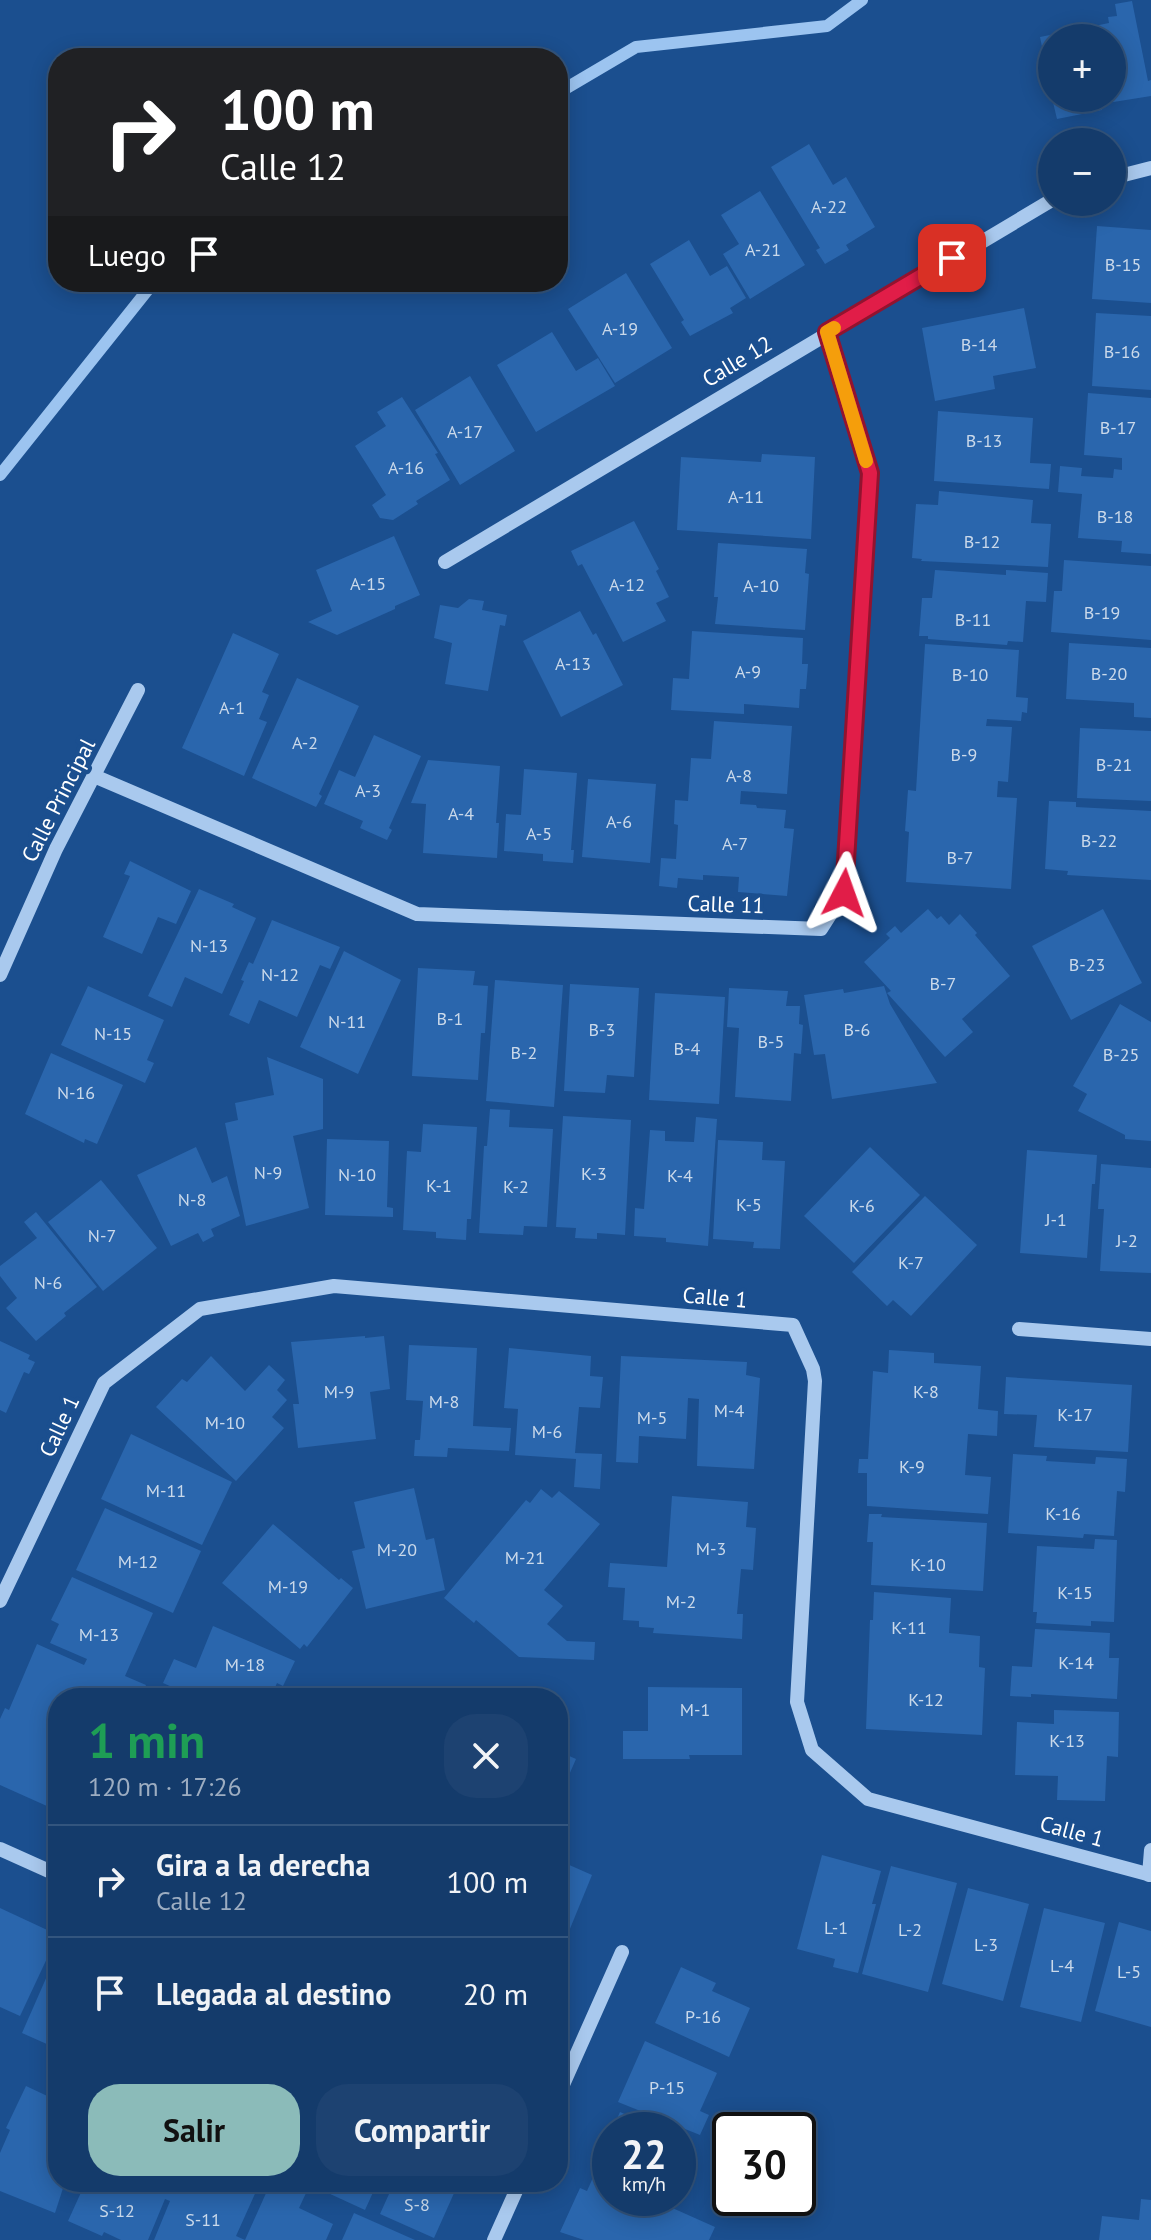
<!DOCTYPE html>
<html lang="es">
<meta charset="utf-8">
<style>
body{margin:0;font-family:"PT Sans",sans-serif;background:#1d4271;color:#f1f3f6;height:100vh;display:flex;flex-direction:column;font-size:30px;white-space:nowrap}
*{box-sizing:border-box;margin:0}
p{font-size:26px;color:#9dadc1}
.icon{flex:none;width:44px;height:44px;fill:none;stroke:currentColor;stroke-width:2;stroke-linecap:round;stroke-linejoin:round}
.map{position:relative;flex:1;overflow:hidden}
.sheet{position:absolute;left:48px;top:1688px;width:520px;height:504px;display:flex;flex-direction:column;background:#143b6b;border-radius:32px;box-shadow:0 4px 20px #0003,0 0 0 2px #33557e}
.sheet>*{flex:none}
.banner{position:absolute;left:48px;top:48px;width:520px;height:244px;border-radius:32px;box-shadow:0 4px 20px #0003,0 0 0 2px #33557e;background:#202124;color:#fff;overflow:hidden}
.tools{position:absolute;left:1038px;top:24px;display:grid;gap:16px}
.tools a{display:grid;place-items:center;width:88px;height:88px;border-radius:50%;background:#143b6b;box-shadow:0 4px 20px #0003,0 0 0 2px #33557e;font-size:40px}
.speed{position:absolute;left:592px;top:2112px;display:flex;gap:16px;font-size:40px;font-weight:700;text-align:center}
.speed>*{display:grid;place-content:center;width:104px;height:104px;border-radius:50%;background:#143b6b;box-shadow:0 4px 20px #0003,0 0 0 2px #33557e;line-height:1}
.speed small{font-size:20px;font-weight:400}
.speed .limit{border:4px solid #111;border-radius:12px;background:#fff;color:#111}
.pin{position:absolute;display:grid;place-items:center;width:68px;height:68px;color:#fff;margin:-34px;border-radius:16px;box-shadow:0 4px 12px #0006}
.me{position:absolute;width:88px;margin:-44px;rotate:4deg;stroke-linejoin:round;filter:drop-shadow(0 0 6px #0008)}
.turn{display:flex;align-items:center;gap:28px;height:168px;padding:0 40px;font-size:36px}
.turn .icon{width:104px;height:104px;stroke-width:2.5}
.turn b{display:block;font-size:56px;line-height:68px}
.then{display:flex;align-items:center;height:76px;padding:0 40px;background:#0003;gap:16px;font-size:30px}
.round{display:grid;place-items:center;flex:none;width:84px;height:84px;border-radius:32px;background:#1d4271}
.headline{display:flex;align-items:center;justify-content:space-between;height:136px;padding:0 40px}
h1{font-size:48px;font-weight:600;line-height:60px;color:#1e9e55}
.cta{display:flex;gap:16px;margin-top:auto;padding:16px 40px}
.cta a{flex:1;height:92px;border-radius:32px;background:#8bbbb9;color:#111;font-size:32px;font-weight:600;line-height:92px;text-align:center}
.cta a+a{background:#1d4271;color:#f1f3f6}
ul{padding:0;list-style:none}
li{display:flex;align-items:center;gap:24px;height:112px;padding:0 40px;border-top:2px solid #33557e}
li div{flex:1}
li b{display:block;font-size:30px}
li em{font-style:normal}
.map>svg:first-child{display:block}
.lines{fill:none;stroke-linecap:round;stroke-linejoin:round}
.stream{stroke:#9cc4f0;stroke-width:12}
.building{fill:#2a66ad}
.minor{stroke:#a9c9ee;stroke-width:14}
.route-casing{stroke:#92132f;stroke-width:20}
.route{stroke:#e11d48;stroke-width:14}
.slow{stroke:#f59e0b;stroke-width:14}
.labels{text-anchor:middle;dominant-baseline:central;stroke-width:8;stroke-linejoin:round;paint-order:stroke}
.number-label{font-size:18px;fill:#cad9ea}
.street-label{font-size:22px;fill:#fff;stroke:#1b4f8f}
</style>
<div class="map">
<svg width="1151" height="2240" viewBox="0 0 1151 2240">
<rect width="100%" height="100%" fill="#1b4f8f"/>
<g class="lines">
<g class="stream">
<polyline points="558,93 636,47 827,26 862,0"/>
<polyline points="0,475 154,282"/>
</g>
</g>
<g class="building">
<polygon points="1132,1 1148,81 1151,80 1151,96 1101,104 1102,110 1057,119 1052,98 1112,98 1112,38 1052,38 1051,90 1040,37 1109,23 1108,17 1117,16 1115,4"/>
<polygon points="809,144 833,185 846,177 875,227 846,245 849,250 825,264 816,250 820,248 771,167"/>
<polygon points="760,191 805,265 750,299 723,254 739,244 721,215"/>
<polygon points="1097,226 1151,230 1151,303 1092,299"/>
<polygon points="689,240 710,276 727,266 746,298 730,308 733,313 690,336 681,322 684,320 650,264"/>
<polygon points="626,273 672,348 615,383 568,309"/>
<polygon points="1024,308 1036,368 993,376 995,389 935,401 922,328"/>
<polygon points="1096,313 1151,316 1151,390 1092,386"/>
<polygon points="552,332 576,371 598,358 615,386 536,432 497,365"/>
<polygon points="470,376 515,451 460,485 415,410"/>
<polygon points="1088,393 1151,398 1151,554 1121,552 1122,541 1078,538 1082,494 1058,492 1060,466 1082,468 1081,476 1113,478 1114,469 1122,470 1122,458 1084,455"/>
<polygon points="402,397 438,453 435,454 450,480 416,501 418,504 393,520 380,518 372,505 386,495 355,446 386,426 377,412"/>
<polygon points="938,411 1033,418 1030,463 1051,464 1049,489 934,481"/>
<polygon points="762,454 815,457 811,539 677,530 681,457 761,462"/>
<polygon points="939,491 1033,500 1031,523 1051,524 1048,567 921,561 922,559 912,558 916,504 938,505"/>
<polygon points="634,521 659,569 656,571 669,597 656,603 666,621 623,642 582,564 578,566 571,551"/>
<polygon points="394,536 420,595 395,606 395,609 337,635 308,622 332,611 316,570"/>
<polygon points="718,543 807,549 805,573 809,574 805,630 715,624 718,597 714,597"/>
<polygon points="1064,560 1151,566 1151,640 1051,632 1054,591 1062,591"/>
<polygon points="935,570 1006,575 1006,570 1048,573 1046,602 1026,601 1023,642 1008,641 1007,645 928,639 928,636 919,636 922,598 932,598"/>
<polygon points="469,599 484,601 482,610 507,615 505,626 500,625 488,691 445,684 452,643 434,638 440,605 458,608"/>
<polygon points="580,611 593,635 596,633 623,685 561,717 523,641"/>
<polygon points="692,631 803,638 802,664 808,664 806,689 800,689 799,708 744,704 744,714 671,710 673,678 689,679"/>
<polygon points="233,633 279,654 262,692 269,695 259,719 267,722 244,776 182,748"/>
<polygon points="1069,643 1151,648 1151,718 1134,717 1134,703 1066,699"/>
<polygon points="925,644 1019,650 1016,697 1028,698 1027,713 1022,712 1021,721 987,719 986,726 1012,727 1008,782 998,781 997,797 1017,798 1011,889 906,882 909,832 905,831 908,790 916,791"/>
<polygon points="297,678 359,706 319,794 322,796 316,807 252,778"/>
<polygon points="714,721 792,726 787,794 741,791 740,804 756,805 757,808 786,810 784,828 794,829 787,896 738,892 739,877 703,875 703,880 678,878 677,888 659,886 661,858 676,859 678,825 674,824 675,800 688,801 691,758 711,759"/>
<polygon points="1080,728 1151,731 1151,801 1077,798"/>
<polygon points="374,735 421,756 389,828 392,830 387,840 360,828 363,821 324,804 339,770 355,777"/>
<polygon points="428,760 500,766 496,823 499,823 497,858 423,853 426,804 411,803"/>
<polygon points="524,769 577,773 571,850 574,850 573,863 543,861 543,854 504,851 506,814 521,815"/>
<polygon points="588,779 656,784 650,863 582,857"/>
<polygon points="1049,801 1076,802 1076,807 1151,811 1151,880 1067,875 1068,871 1045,869"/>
<polygon points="130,861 191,891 176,924 158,917 142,954 103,937 130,876 124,874"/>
<polygon points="199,889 234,904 232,907 256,918 222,994 185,977 172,1007 148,996"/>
<polygon points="928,909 937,919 941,916 949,925 960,914 977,933 975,935 1010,976 962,1019 973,1032 945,1057 887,993 891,991 864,962 890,938 886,934 895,926 901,933"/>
<polygon points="1103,909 1142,983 1071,1020 1032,946"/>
<polygon points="272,920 340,947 330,969 320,965 297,1017 259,1000 249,1024 229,1015 244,981 241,980 249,962 253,964"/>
<polygon points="344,951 401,980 358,1074 300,1047"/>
<polygon points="418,968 475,971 473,985 488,986 485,1033 481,1033 478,1080 412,1076"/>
<polygon points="495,980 563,985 554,1107 486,1101"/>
<polygon points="570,984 639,988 634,1077 607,1075 605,1093 564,1091"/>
<polygon points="88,986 164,1020 147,1060 154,1063 145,1083 61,1045"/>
<polygon points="884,986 890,1004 937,1083 832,1099 825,1054 814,1055 804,995 843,989 844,993"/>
<polygon points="729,988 788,991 786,1006 800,1006 799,1024 803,1025 801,1054 794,1053 791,1101 735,1097 739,1028 727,1027"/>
<polygon points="655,993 725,997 719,1104 649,1100"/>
<polygon points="1120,1004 1151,1022 1151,1141 1125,1139 1125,1135 1078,1111 1087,1094 1073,1086"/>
<polygon points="51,1053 123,1085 97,1144 85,1139 84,1143 25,1114"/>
<polygon points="267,1057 323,1079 323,1129 293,1136 309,1208 246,1226 225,1123 238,1120 235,1103 274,1095"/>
<polygon points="490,1109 510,1110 509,1127 553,1129 547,1227 524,1226 523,1235 479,1233 484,1146 487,1146"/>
<polygon points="563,1116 631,1120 625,1235 597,1233 597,1239 575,1238 576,1228 556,1227"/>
<polygon points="696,1117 717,1119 708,1246 666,1242 666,1238 634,1236 635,1208 644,1209 650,1130 665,1131 665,1141 694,1142"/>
<polygon points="423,1124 477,1127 471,1219 467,1219 466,1240 436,1238 436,1232 403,1230 407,1151 421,1152"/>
<polygon points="327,1139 389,1141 387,1207 393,1208 393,1217 325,1215"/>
<polygon points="718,1140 763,1142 762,1160 785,1161 780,1249 753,1248 754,1242 713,1239"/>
<polygon points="196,1147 212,1183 227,1176 240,1216 211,1229 214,1236 203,1242 198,1233 171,1246 137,1175"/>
<polygon points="870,1147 920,1195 854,1263 804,1216"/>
<polygon points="1027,1150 1097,1155 1095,1184 1092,1184 1087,1258 1020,1253"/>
<polygon points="1101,1164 1151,1168 1151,1273 1100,1271 1104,1209 1098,1209"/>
<polygon points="101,1180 157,1248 103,1291 48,1222"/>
<polygon points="925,1196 977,1245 911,1316 893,1300 887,1306 852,1272"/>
<polygon points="36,1212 97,1287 64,1313 66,1316 36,1341 6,1308 17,1298 0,1276 0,1266 37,1238 24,1222"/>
<polygon points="365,1336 365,1338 384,1336 390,1389 370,1392 376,1439 298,1448 293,1404 299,1404 291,1342"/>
<polygon points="0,1341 30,1355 28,1359 35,1362 29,1374 24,1372 6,1413 0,1410"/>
<polygon points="409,1345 477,1348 473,1426 511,1428 509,1451 448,1448 447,1457 414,1456 415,1440 420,1440 423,1401 406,1400"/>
<polygon points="509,1348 591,1356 590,1376 603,1377 600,1408 579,1407 575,1453 602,1454 600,1489 574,1487 576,1459 515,1455 518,1409 504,1408"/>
<polygon points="889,1350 934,1353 934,1363 981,1366 978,1409 998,1411 997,1436 968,1434 965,1475 991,1477 988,1514 867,1506 867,1473 858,1473 859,1459 868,1459 873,1371 888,1373"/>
<polygon points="211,1356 245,1391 269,1365 285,1380 277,1390 287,1400 272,1417 284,1428 236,1481 156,1407 182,1379 187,1382"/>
<polygon points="621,1356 747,1362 746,1375 760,1378 754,1469 697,1466 699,1399 688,1398 686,1439 639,1436 638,1463 616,1462"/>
<polygon points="1006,1377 1132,1385 1128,1452 1034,1447 1037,1415 1004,1414"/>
<polygon points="131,1434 232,1482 202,1545 101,1499"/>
<polygon points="1013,1454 1047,1456 1046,1461 1095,1464 1096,1457 1127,1459 1125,1492 1117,1491 1114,1536 1084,1534 1083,1538 1008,1533"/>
<polygon points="414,1488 426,1540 434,1538 445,1590 366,1609 352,1551 365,1548 354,1502"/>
<polygon points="541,1489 552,1498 559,1491 600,1524 544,1590 563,1606 547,1624 567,1641 595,1642 594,1660 519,1657 476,1620 474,1623 444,1598 526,1500 530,1503"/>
<polygon points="672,1496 748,1502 746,1527 756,1528 753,1570 741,1569 737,1614 743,1614 742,1639 653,1633 654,1628 639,1627 639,1621 623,1620 625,1588 608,1587 610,1563 667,1567"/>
<polygon points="105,1508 201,1551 173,1613 76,1570"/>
<polygon points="869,1514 882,1514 881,1517 987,1523 983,1591 871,1585 873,1542 867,1542"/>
<polygon points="273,1524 339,1580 341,1578 353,1588 307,1647 304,1644 300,1649 222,1583"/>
<polygon points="1095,1539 1117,1540 1114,1622 1091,1621 1091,1626 1036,1623 1037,1612 1033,1612 1037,1546 1094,1549"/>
<polygon points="72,1577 153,1613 125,1676 146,1685 140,1698 58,1698 58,1811 0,1785 0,1719 5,1708 9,1710 37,1644 84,1665 87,1659 50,1643 59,1624 51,1620"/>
<polygon points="874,1592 951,1598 949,1633 980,1636 979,1667 985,1668 982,1735 866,1729 870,1620 873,1620"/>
<polygon points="213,1626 295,1661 283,1686 277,1683 270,1698 197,1698 163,1683 174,1659 196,1668"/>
<polygon points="1035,1629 1110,1633 1109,1658 1119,1658 1117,1699 1031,1694 1031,1697 1010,1696 1012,1666 1032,1667"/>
<polygon points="648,1687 742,1688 742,1755 689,1755 690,1759 623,1759 623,1731 648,1731"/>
<polygon points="1054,1710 1119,1712 1118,1757 1107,1756 1105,1801 1057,1800 1058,1776 1015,1775 1017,1722 1054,1724"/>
<polygon points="558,1751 576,1759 558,1800"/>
<polygon points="822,1855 881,1871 872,1904 876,1904 858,1973 833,1967 835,1959 797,1949"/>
<polygon points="558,1860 592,1875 558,1958"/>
<polygon points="891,1866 957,1883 928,1992 862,1974"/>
<polygon points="968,1888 1029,1904 1003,2001 942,1984"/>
<polygon points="0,1908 58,1935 20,2016 0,2007"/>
<polygon points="1044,1908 1105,1923 1081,2022 1020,2007"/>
<polygon points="1119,1922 1151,1931 1151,2027 1095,2011"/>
<polygon points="58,1951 58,2049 22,2033"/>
<polygon points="681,1967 716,1983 712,1991 750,2008 729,2057 655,2023"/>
<polygon points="645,2041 717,2073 700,2111 709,2115 700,2135 618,2102"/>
<polygon points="26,2086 58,2101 58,2182 65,2182 55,2213 0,2191 0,2153 10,2130 6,2128"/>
<polygon points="620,2112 662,2130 612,2130"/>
<polygon points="606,2134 610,2136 610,2177 591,2169"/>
<polygon points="595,2173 610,2180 610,2198 650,2198 715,2227 709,2240 584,2240 560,2232 580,2188 587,2191"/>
<polygon points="81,2182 245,2182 258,2187 236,2236 245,2240 271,2182 286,2182 307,2191 299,2208 333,2224 326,2240 154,2240 170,2201 165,2199 148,2240 121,2240 104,2232 102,2236 68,2221 83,2188 79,2186"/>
<polygon points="304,2182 459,2182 434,2238 380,2214 389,2194 375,2188 365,2210"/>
<polygon points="1141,2199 1151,2200 1151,2240 1099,2240 1102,2216 1139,2220"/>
<polygon points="354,2213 415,2240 342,2240"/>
</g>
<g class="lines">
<g class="minor">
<polyline points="1112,178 1151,168"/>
<polyline points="445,562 1052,200"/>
<polyline points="94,776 417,914 821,929 844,893 870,473 827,332"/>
<polyline points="0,975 56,849 138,690"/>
<polyline points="1019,1329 1151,1339"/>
<polyline points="0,1601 104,1383 200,1309 334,1286 793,1325 813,1369 815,1381 797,1702 812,1750 868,1799 1151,1875"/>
<polyline points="0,1849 58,1875"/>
<polyline points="1149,1875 1151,1850"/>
<polyline points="558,2096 622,1952"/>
<polyline points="494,2240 520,2182"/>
</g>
</g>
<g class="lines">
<defs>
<polyline id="route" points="844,893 870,473 827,332 952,258"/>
</defs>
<use href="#route" class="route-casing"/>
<use href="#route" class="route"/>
<polyline class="slow" points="834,328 827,332 866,461"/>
</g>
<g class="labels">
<g class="number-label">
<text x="829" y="206">A-22</text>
<text x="763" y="249">A-21</text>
<text x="1123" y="264">B-15</text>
<text x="620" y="328">A-19</text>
<text x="979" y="344">B-14</text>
<text x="1122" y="351">B-16</text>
<text x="1118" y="427">B-17</text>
<text x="465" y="431">A-17</text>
<text x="984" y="440">B-13</text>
<text x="406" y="467">A-16</text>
<text x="746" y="496">A-11</text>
<text x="1115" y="516">B-18</text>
<text x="982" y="541">B-12</text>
<text x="368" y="583">A-15</text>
<text x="627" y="584">A-12</text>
<text x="761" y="585">A-10</text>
<text x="1102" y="612">B-19</text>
<text x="973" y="619">B-11</text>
<text x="573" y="663">A-13</text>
<text x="748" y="671">A-9</text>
<text x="1109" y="673">B-20</text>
<text x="970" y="674">B-10</text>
<text x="232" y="707">A-1</text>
<text x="305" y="742">A-2</text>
<text x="964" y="754">B-9</text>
<text x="1114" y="764">B-21</text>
<text x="739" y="775">A-8</text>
<text x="368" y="790">A-3</text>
<text x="461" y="813">A-4</text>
<text x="619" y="821">A-6</text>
<text x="539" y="833">A-5</text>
<text x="1099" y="840">B-22</text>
<text x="735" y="843">A-7</text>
<text x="960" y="857">B-7</text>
<text x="209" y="945">N-13</text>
<text x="1087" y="964">B-23</text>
<text x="280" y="974">N-12</text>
<text x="943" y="983">B-7</text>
<text x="450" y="1018">B-1</text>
<text x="347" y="1021">N-11</text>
<text x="602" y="1029">B-3</text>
<text x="857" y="1029">B-6</text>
<text x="113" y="1033">N-15</text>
<text x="771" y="1041">B-5</text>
<text x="687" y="1048">B-4</text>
<text x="524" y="1052">B-2</text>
<text x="1121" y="1054">B-25</text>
<text x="76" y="1092">N-16</text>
<text x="268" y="1172">N-9</text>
<text x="594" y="1173">K-3</text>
<text x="357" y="1174">N-10</text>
<text x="680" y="1175">K-4</text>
<text x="439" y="1185">K-1</text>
<text x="516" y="1186">K-2</text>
<text x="192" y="1199">N-8</text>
<text x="749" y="1204">K-5</text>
<text x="862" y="1205">K-6</text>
<text x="1056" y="1219">J-1</text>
<text x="102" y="1235">N-7</text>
<text x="1127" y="1240">J-2</text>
<text x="911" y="1262">K-7</text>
<text x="48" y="1282">N-6</text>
<text x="339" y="1391">M-9</text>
<text x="926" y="1391">K-8</text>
<text x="444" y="1401">M-8</text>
<text x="729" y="1410">M-4</text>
<text x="1075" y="1414">K-17</text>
<text x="652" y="1417">M-5</text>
<text x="225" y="1422">M-10</text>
<text x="547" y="1431">M-6</text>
<text x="912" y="1466">K-9</text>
<text x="166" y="1490">M-11</text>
<text x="1063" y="1513">K-16</text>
<text x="711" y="1548">M-3</text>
<text x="397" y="1549">M-20</text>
<text x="525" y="1557">M-21</text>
<text x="138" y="1561">M-12</text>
<text x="928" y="1564">K-10</text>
<text x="288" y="1586">M-19</text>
<text x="1075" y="1592">K-15</text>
<text x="681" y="1601">M-2</text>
<text x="909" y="1627">K-11</text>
<text x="99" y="1634">M-13</text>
<text x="1076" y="1662">K-14</text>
<text x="245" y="1664">M-18</text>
<text x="926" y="1699">K-12</text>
<text x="695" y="1709">M-1</text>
<text x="1067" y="1740">K-13</text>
<text x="836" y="1927">L-1</text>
<text x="910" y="1929">L-2</text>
<text x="986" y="1944">L-3</text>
<text x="1062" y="1965">L-4</text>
<text x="1129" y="1971">L-5</text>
<text x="703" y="2016">P-16</text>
<text x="667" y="2087">P-15</text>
<text x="417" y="2204">S-8</text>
<text x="117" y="2210">S-12</text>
<text x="203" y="2219">S-11</text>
</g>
<g class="street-label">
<text transform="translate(737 361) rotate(-31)">Calle 12</text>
<text transform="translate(58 800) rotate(-63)">Calle Principal</text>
<text transform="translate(726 904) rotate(2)">Calle 11</text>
<text transform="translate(715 1297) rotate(5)">Calle 1</text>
<text transform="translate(59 1426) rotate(-65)">Calle 1</text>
<text transform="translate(1072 1831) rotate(15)">Calle 1</text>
</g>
</g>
</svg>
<div class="tools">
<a>+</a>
<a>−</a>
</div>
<div class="speed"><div>22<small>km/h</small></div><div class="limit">30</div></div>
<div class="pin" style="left:952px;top:258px;background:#d93025"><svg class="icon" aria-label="arrive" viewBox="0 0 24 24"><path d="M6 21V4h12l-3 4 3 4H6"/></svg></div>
<svg class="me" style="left:844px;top:893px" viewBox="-20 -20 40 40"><path d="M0-17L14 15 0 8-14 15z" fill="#e11d48" stroke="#fff" stroke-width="4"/></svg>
<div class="banner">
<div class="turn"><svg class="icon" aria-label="right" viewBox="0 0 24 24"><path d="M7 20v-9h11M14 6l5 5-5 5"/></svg><div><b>100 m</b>Calle 12</div></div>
<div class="then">Luego<svg class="icon" aria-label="arrive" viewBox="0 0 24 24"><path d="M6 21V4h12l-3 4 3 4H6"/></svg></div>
</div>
<section class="sheet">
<div class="headline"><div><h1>1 min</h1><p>120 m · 17:26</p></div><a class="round"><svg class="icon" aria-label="close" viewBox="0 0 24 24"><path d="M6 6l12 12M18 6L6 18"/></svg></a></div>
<ul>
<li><svg class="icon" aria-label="right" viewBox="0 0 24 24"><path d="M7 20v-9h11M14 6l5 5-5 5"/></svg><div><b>Gira a la derecha</b><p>Calle 12</p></div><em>100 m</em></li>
<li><svg class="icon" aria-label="arrive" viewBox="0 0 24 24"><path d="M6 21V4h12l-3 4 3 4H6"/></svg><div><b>Llegada al destino</b></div><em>20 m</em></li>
</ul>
<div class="cta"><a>Salir</a><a>Compartir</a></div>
</section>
</div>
